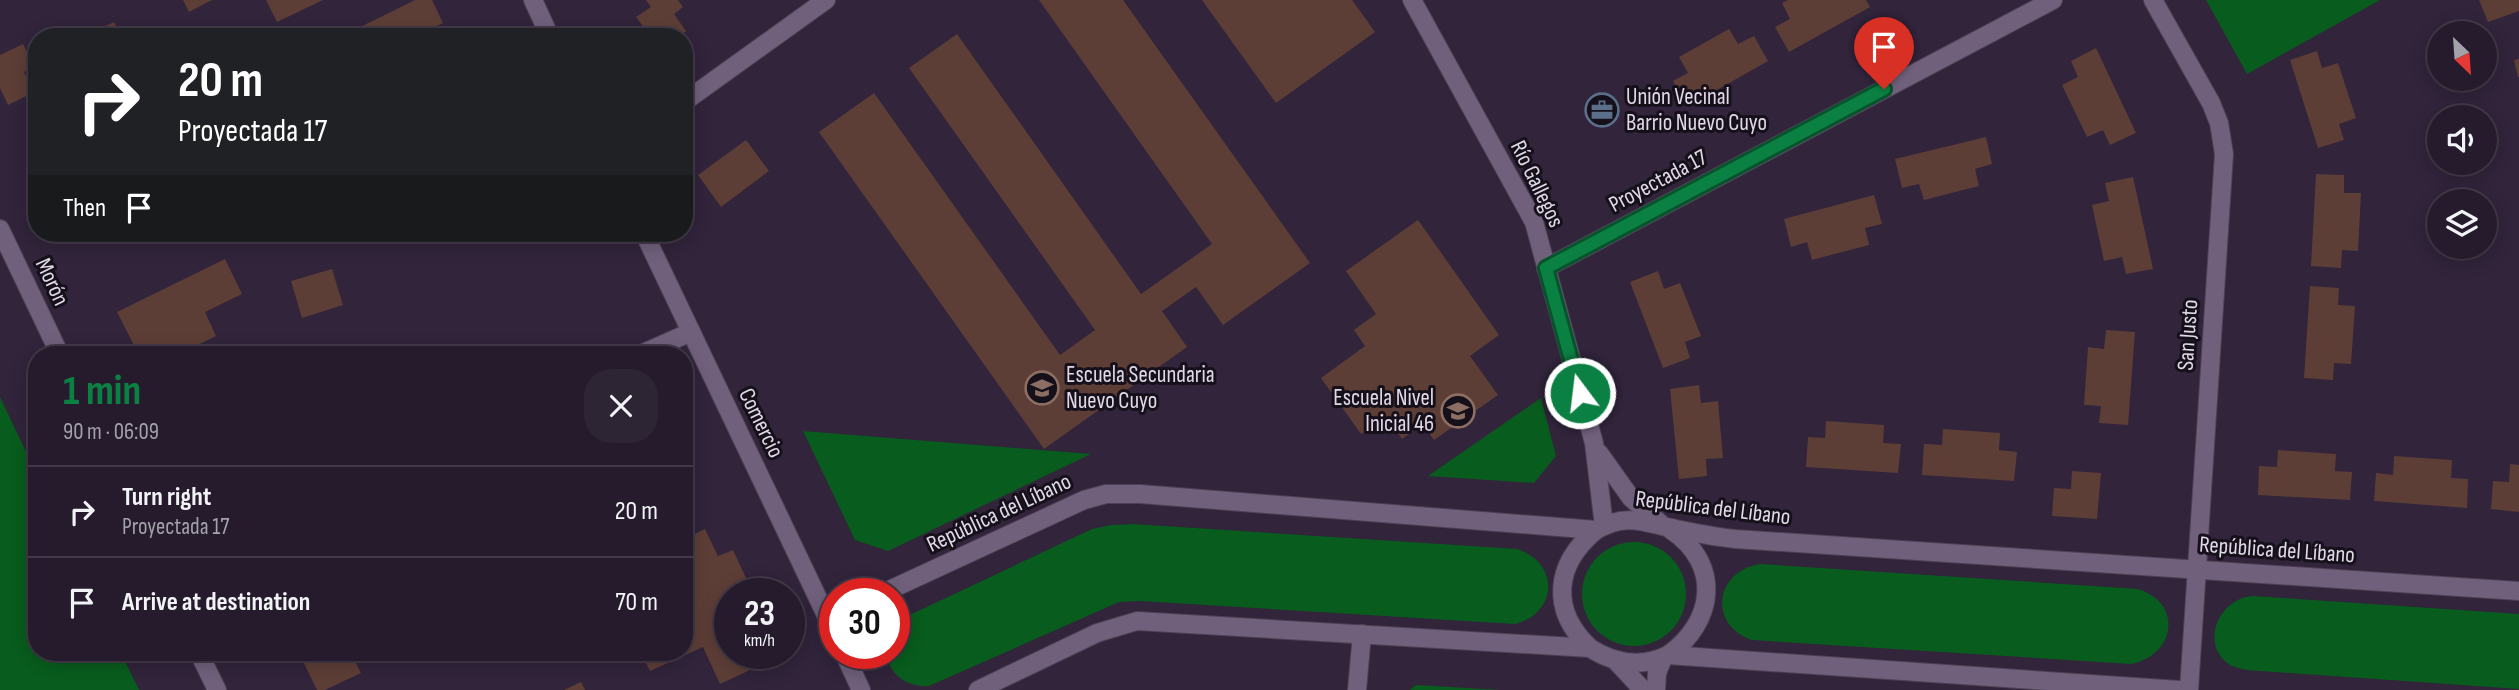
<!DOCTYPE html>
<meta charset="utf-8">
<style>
body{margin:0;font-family:"Sofia Sans Condensed",sans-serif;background:#2d2434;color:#f1f3f6;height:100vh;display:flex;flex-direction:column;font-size:26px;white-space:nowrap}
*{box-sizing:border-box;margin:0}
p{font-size:23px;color:#a3a1a9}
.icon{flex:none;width:38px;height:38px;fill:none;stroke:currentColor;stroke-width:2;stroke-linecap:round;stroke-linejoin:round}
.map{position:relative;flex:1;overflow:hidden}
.side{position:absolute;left:28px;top:346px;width:665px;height:315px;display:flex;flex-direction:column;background:#251b2c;border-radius:28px;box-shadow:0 4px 18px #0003,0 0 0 2px #423948}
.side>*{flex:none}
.top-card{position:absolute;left:28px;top:28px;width:665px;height:214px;border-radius:28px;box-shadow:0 4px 18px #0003,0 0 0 2px #423948;background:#202124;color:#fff;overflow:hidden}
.needle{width:46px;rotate:155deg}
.fabs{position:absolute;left:2427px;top:21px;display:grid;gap:14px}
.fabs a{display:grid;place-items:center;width:70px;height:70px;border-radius:50%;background:#251b2c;box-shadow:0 4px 18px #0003,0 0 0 2px #423948;font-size:35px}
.speed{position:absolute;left:714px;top:578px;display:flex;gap:14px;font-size:35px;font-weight:700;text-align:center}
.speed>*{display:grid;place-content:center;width:91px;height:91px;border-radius:50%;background:#251b2c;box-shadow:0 4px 18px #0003,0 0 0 2px #423948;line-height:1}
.speed small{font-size:18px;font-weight:400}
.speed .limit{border:10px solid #d22;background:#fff;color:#111}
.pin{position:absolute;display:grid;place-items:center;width:60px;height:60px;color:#fff;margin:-72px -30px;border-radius:50% 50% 50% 0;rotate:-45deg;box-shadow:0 0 7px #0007}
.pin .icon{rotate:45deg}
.me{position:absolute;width:77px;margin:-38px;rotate:345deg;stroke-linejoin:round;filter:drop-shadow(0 0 5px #0008)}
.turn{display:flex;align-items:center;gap:24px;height:147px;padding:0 35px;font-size:32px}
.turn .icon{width:91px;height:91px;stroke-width:2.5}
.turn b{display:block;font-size:49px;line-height:60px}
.then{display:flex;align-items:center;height:66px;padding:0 35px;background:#0003;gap:14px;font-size:26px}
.round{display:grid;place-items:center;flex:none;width:74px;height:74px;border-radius:28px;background:#2d2434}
.head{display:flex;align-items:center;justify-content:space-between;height:119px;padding:0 35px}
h1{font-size:42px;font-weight:700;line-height:52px;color:#0b8043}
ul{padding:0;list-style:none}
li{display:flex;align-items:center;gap:21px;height:91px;padding:0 35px;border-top:2px solid #423948}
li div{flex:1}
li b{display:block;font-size:26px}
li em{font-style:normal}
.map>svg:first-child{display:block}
.green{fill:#085c1d}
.building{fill:#5d3e37}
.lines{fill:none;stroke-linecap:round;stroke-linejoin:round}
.street-casing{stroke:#4d4155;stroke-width:20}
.street{stroke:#70607c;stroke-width:18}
.route-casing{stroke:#07532c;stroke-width:18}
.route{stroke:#0b8043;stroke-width:12}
.labels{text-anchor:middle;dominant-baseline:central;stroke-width:6;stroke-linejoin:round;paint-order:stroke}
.poi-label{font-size:23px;fill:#e1d8e8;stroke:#16101b;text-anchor:start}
.street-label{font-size:23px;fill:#e1d8e8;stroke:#16101b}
</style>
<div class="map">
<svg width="2519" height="690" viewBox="0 0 2519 690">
<rect width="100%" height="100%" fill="#31243b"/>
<g class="green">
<polygon points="2206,0 2380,0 2247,74"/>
<polygon points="0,397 37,475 37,653 121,653 139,690 0,690"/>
<polygon points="1541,398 1556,456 1534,483 1428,476"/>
<polygon points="803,431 1091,454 888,551 855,540"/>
<path d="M1133 524 1517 549C1560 563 1558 613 1515 624L1140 601 1119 602 929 686C907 687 890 676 886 653H894V624L899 620 1092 529 1111 525Z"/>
<circle cx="1634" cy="594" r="52"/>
<path d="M1761 564 2138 589C2183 603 2176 655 2131 664L1752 640C1707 625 1715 570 1761 564Z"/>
<path d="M2253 596 2519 614V689L2246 670C2241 669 2235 667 2230 665 2199 645 2218 598 2253 596Z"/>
<polygon points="1416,685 1501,690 1410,690"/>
</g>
<g class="building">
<polygon points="183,0 212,0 189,12"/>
<polygon points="266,0 323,0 277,22"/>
<polygon points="415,0 432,0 443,23 414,37 340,37"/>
<polygon points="646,0 678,0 683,7 674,14 686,31 679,37 651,37 636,17 651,7"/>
<polygon points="1039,0 1123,0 1310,263 1223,325 1196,287 1162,311 1187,347 1044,449 819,132 874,93 1060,355 1095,330 909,68 957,34 1141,294 1212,244"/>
<polygon points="1202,0 1352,0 1375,32 1276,103"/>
<polygon points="1788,0 1866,0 1870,7 1789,52 1775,27 1790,19 1782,3"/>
<polygon points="2479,0 2519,0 2519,11 2488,22"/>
<polygon points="114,22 121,37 84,37 95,31"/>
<polygon points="1729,29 1738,44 1754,36 1768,61 1687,107 1673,81 1688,73 1679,57"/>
<polygon points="23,44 31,61 37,58 37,73 34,67 24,72 33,92 37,90 37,114 35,115 26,96 8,105 0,88 0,55"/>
<polygon points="2096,48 2136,133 2110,145 2103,130 2087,137 2062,85 2078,77 2071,61"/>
<polygon points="2317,51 2322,68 2338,63 2356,118 2339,124 2344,140 2318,148 2290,60"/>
<polygon points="2519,59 2519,77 2518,77 2514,60"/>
<polygon points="1986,137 1992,164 1975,169 1979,186 1924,200 1919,184 1902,188 1895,159"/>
<polygon points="746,140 769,171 721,207 698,175"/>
<polygon points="2316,174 2344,175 2344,193 2361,193 2358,251 2342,250 2341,268 2311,266"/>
<polygon points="2133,177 2153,269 2126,274 2122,257 2104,261 2092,205 2109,201 2105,183"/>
<polygon points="1874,195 1882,224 1865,228 1869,245 1812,260 1807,242 1791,247 1784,219"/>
<polygon points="1418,220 1499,335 1470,356 1498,395 1434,440 1423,424 1402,439 1386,417 1361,434 1321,378 1365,346 1354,330 1376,314 1346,271"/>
<polygon points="225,259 242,294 205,312 216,336 177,355 139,355 117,312"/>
<polygon points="332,269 343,305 302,318 291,281"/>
<polygon points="1658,271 1664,289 1680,283 1701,336 1685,342 1690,358 1663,368 1630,282"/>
<polygon points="2310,286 2339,288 2338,305 2355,306 2351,364 2334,363 2333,380 2304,378"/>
<polygon points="2106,330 2135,332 2128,425 2099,423 2101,406 2084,405 2088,347 2104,349"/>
<polygon points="1699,385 1701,403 1718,401 1723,458 1706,459 1707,476 1679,479 1670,389"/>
<polygon points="1826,421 1884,425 1883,443 1901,444 1898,473 1806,467 1808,437 1825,438"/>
<polygon points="1943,429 2000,433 1999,450 2017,452 2014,481 1922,475 1924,444 1942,445"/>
<polygon points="2278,450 2336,454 2335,471 2352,472 2350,500 2258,495 2259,466 2277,467"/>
<polygon points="2394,456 2452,460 2451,478 2468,479 2467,508 2374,501 2376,473 2393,475"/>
<polygon points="2510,464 2519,465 2519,512 2491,509 2493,481 2509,482"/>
<polygon points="2072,471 2101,473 2097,519 2052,516 2054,488 2071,489"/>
<polygon points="684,481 694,502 684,506"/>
<polygon points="684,511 695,534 705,529 718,556 733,550 753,593 730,593 730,653 760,653 765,663 720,684 703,647 650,671 641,653 684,653"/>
<polygon points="299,653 351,653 361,673 325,690 317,690"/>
<polygon points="581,682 585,690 564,690"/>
</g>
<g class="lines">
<defs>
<g id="street">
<polyline points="533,0 550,37"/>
<polyline points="1412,0 1534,222 1594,443 1604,526"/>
<polyline points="2153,0 2211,103 2219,123 2224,154 2189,690"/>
<polyline points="684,102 826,0"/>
<polyline points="0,229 60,355"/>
<polyline points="644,233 835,634"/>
<polyline points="1546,268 2053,0"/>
<polyline points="639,355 691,332"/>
<polyline points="1599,453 1631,498 1660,523"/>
<path d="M883 593 1084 500 1106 494H1140L1596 530C1628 512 1644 523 1676 529 1696 533 1715 537 1735 539L2519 591"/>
<path d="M1590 648C1550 610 1554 565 1596 530"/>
<polyline points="199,653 217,690"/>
<polyline points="844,653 861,690"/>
<path d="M1668 655C1715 622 1722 564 1671 530"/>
<polyline points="1616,661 1643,690"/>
<path d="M978 690 1097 633 1137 621 1590 648C1615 664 1641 668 1668 655L2179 690"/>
<polyline points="1357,690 1362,634"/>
<polyline points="1656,690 1657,673 1663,658"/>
</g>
</defs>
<use href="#street" class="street-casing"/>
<use href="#street" class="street"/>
</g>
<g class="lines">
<defs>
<polyline id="route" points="1580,393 1546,268 1884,89"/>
</defs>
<use href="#route" class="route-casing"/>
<use href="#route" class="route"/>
</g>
<defs>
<symbol id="office-ring" viewBox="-11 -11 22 22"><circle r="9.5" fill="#16101b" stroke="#5c6f8a" stroke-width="1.5"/><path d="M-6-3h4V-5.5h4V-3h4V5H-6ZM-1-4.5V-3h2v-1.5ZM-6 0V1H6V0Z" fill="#5c6f8a"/></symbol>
<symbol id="school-ring" viewBox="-11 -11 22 22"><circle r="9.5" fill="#16101b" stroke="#8d6e63" stroke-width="1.5"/><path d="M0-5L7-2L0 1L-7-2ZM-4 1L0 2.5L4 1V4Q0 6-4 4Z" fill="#8d6e63"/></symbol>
</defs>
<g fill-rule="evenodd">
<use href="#office-ring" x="1583" y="91" width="38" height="38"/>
<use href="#school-ring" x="1023" y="369" width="38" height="38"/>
<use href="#school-ring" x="1439" y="392" width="38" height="38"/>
</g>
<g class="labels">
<g class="poi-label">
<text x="1626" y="97">Unión Vecinal<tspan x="1626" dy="26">Barrio Nuevo Cuyo</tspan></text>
<text x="1066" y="375">Escuela Secundaria<tspan x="1066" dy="26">Nuevo Cuyo</tspan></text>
<text x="1434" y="398" text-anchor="end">Escuela Nivel<tspan x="1434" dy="26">Inicial 46</tspan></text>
</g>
<g class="street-label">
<text transform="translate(1658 181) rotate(-28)">Proyectada 17</text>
<text transform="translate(1537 184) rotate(64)">Río Gallegos</text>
<text transform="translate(52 282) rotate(65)">Morón</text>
<text transform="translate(2188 335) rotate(-86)">San Justo</text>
<text transform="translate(761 423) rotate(64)">Comercio</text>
<text transform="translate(1713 508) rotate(7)">República del Líbano</text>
<text transform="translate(999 513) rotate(-25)">República del Líbano</text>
<text transform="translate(2277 550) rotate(4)">República del Líbano</text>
</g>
</g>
</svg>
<div class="fabs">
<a><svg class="needle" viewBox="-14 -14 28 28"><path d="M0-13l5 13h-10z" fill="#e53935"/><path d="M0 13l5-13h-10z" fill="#a3a1a9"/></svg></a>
<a><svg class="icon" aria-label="sound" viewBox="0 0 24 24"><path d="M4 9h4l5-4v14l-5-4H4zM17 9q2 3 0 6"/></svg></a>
<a><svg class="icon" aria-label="layers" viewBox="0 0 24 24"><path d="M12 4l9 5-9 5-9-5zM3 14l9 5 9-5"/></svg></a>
</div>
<div class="speed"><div>23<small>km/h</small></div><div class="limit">30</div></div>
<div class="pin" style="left:1884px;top:89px;background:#d93025"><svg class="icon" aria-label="arrive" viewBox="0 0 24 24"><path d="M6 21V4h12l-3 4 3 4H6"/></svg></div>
<svg class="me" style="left:1580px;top:393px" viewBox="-20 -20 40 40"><circle r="17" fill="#0b8043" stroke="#fff" stroke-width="3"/><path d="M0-11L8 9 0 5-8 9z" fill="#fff"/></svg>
<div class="top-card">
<div class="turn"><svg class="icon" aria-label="right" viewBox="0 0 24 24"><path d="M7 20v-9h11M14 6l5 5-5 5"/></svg><div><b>20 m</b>Proyectada 17</div></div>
<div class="then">Then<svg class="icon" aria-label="arrive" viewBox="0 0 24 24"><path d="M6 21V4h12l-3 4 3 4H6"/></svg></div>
</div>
<section class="side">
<div class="head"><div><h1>1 min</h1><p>90 m · 06:09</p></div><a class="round"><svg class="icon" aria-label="close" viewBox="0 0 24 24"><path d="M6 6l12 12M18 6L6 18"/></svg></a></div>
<ul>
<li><svg class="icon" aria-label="right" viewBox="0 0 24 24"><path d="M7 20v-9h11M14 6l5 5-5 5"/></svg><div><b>Turn right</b><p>Proyectada 17</p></div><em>20 m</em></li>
<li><svg class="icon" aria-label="arrive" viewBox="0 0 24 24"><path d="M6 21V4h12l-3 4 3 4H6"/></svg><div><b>Arrive at destination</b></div><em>70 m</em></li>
</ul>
</section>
</div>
